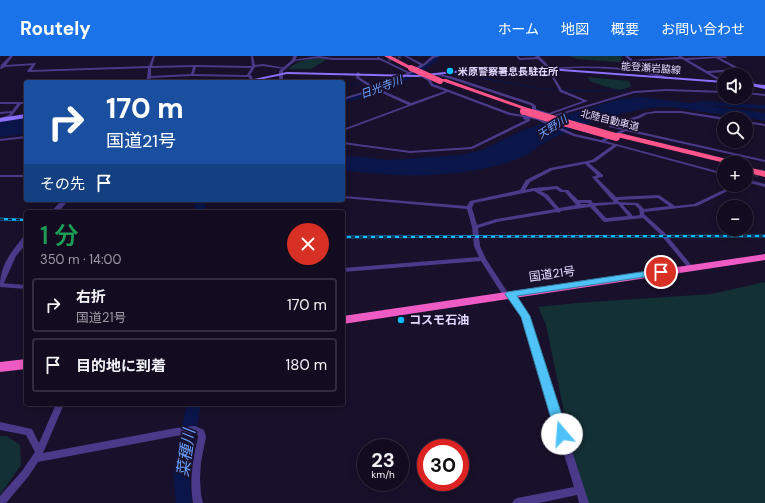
<!DOCTYPE html>
<html lang="ja">
<meta charset="utf-8">
<style>
body{margin:0;font-family:"DM Sans","Noto Sans JP",sans-serif;background:#1c1529;color:#f1f3f6;height:100vh;display:flex;flex-direction:column;font-size:15px;white-space:nowrap}
*{box-sizing:border-box;margin:0}
p{font-size:13px;color:#9d9ba5}
.icon{flex:none;width:22px;height:22px;fill:none;stroke:currentColor;stroke-width:2;stroke-linecap:round;stroke-linejoin:round}
.map{position:relative;flex:1;overflow:hidden}
.details{position:absolute;left:24px;top:154px;width:321px;height:196px;display:flex;flex-direction:column;background:#130c20;border-radius:4px;box-shadow:0 2px 10px #0003,0 0 0 1px #322c3e}
.details>*{flex:none}
.banner{position:absolute;left:24px;top:24px;width:321px;height:122px;border-radius:4px;box-shadow:0 2px 10px #0003,0 0 0 1px #322c3e;background:#1a4fa0;color:#fff;overflow:hidden}
.buttons{position:absolute;left:717px;top:12px;display:grid;gap:8px}
.buttons a{display:grid;place-items:center;width:36px;height:36px;border-radius:50%;background:#130c20;box-shadow:0 2px 10px #0003,0 0 0 1px #322c3e;font-size:20px}
.speed{position:absolute;left:357px;top:383px;display:flex;gap:8px;font-size:20px;font-weight:700;text-align:center}
.speed>*{display:grid;place-content:center;width:52px;height:52px;border-radius:50%;background:#130c20;box-shadow:0 2px 10px #0003,0 0 0 1px #322c3e;line-height:1}
.speed small{font-size:10px;font-weight:400}
.speed .limit{border:6px solid #d22;background:#fff;color:#111}
.pin{position:absolute;display:grid;place-items:center;width:34px;height:34px;color:#fff;margin:-17px;border:2px solid #fff;border-radius:50%;box-shadow:0 1px 4px #0007}
.me{position:absolute;width:44px;margin:-22px;rotate:342deg;stroke-linejoin:round;filter:drop-shadow(0 0 3px #0008)}
.turn{display:flex;align-items:center;gap:14px;height:84px;padding:0 16px;font-size:18px}
.turn .icon{width:52px;height:52px;stroke-width:2.5}
.turn b{display:block;font-size:28px;line-height:34px}
.then{display:flex;align-items:center;height:38px;padding:0 16px;background:#0003;gap:8px;font-size:15px}
.round{display:grid;place-items:center;flex:none;width:42px;height:42px;border-radius:21px;background:#1c1529}
.headline{display:flex;align-items:center;justify-content:space-between;height:68px;padding:0 16px}
h1{font-size:24px;font-weight:600;line-height:30px;color:#1e9e55}
ul{padding:0;list-style:none}
li{display:flex;align-items:center;gap:12px;height:54px;margin:0 8px 6px;padding:0 8px;border:2px solid #322c3e;border-radius:4px}
li div{flex:1}
li b{display:block;font-size:15px}
li em{font-style:normal}
header{display:flex;align-items:center;gap:24px;box-sizing:border-box;height:56px;padding:0 20px;background:#1a73e8;color:#fff}
header strong{font-size:19px}
nav{display:flex;gap:22px;margin-inline-start:auto;font-size:14px}
.map>svg:first-child{display:block}
.green{fill:#133035}
.water{fill:#0a164a}
.lines{fill:none;stroke-linecap:round;stroke-linejoin:round}
.stream{stroke:#0a164a;stroke-width:1}
.river{fill:#0a164a;fill-rule:evenodd}
.minor-tunnel-far1{stroke:#372e4b;stroke-width:3.5;stroke-dasharray:3.5 1.5;stroke-linecap:butt}
.minor-tunnel{stroke:#372e4b;stroke-width:4;stroke-dasharray:4 2;stroke-linecap:butt}
.minor{fill:#4b3a8a;fill-rule:evenodd}
.tertiary{fill:#4b3a8a;fill-rule:evenodd}
.secondary{fill:#8c71ff;fill-rule:evenodd}
.trunk{fill:#ee5bc4;fill-rule:evenodd}
.motorway{fill:#ff558a;fill-rule:evenodd}
.rail-casing{stroke:#06bdff;stroke-width:2.5}
.rail{stroke:#19102b;stroke-width:1.5;stroke-dasharray:4;stroke-linecap:butt}
.motorway-bridge-far1{stroke:#ff558a;stroke-width:6}
.motorway-bridge{stroke:#ff558a;stroke-width:8}
.route{fill:#4fc3f7;stroke:#337fa1}
.poi-dot{fill:#06bdff;stroke:#19102b;stroke-width:1.5}
.labels{text-anchor:middle;dominant-baseline:central;stroke-width:3.5;stroke-linejoin:round;paint-order:stroke}
.far-street-label{font-size:10px;fill:#e4daff;stroke:#19102b}
.far-poi-label{font-size:10px;font-weight:bold;fill:#e4daff;stroke:#19102b;text-anchor:start}
.far-water-label{font-size:11px;font-style:italic;fill:#68a0ff;stroke:#19102b}
.street-label{font-size:12px;fill:#e4daff;stroke:#19102b}
.poi-label{font-size:12px;font-weight:bold;fill:#e4daff;stroke:#19102b;text-anchor:start}
.near-water-label{font-size:16px;font-style:italic;fill:#68a0ff;stroke:#19102b}
</style>
<header>
<strong>Routely</strong>
<nav><a>ホーム</a><a>地図</a><a>概要</a><a>お問い合わせ</a></nav>
</header>
<div class="map">
<svg width="765" height="447" viewBox="0 0 765 447">
<rect width="100%" height="100%" fill="#19102b"/>
<g class="green">
<polygon points="569,0 622,0 620,6 615,6 577,3"/>
<path d="M321 2 326 4 311 13H288C298 4 308 3 321 2Z"/>
<path d="M588 21 629 25 631 30C620 38 602 29 590 25Z"/>
<polygon points="765,226 765,447 583,447 546,269 538,251 576,247 711,238"/>
<polygon points="0,380 7,380 20,389 21,409 0,439"/>
</g>
<g class="water">
<path d="M641 41 765 57V65L670 51C636 50 584 67 553 82 541 87 532 97 520 102 506 108 490 111 476 114 429 122 390 120 343 114V99L389 104 460 99 483 94 519 76 567 59 620 43Z"/>
<polygon points="26,62 26,78 0,81 0,66"/>
</g>
<g class="lines">
<g class="stream">
<polyline points="447,17 471,20 542,33 580,35 612,34 628,36"/>
<polyline points="343,30 367,26 380,31"/>
<polyline points="633,38 638,42"/>
</g>
<g class="river">
<path d="M433 0H439L438 4C410 25 377 39 343 47V43C375 36 402 21 430 5L433 2Z"/>
<polygon points="703,45 765,49 765,53 703,49 695,50 692,52 689,50 691,47"/>
<polygon points="194,144 204,144 206,156 196,156"/>
<polygon points="187,348 201,348 189,416 192,447 176,447 173,416"/>
</g>
<polyline class="minor-tunnel-far1" points="388,4 402,1"/>
<polyline class="minor-tunnel" points="755,120 765,114"/>
<g class="minor">
<path d="M10 0H13L6 9 36 7 32 14 149 10 153 0H155L152 10 195 9 250 10H252L251 0H253L255 9 263 8 286 12 284 13 263 10 255 11 250 19 252 20 253 26H249V21L192 20 151 22 148 26H144L147 22 148 12 28 16 27 15 32 9 4 11 2 13H0L1 9ZM193 11 191 18 151 20V12ZM196 11 251 12 247 19 194 18Z"/>
<path d="M319 0 333 2H377L378 1 409 16 420 9 404 0H407L423 8 432 0H440L434 2 424 10 397 26 379 33 411 47 445 35 431 30 428 25 420 20V18H421L430 23 433 28 511 57 539 62 575 78 601 84 622 74 609 71V69L638 60 644 57 656 55H681L726 62 728 63H724V64L681 57H656L647 58 640 62 614 70 765 104V106L626 75 605 85 724 117V119L617 90 595 106 589 107 603 119V121L597 122 616 141 659 139 675 150 694 148 734 129H740L697 150 644 156V158L664 176 693 211 694 212 693 213H689L660 178 643 162 605 166 603 165 590 151 561 155 559 157 557 156 497 166 478 172 480 190 486 203 508 237 512 236 528 260 589 447H579L577 439 539 447H512L514 444 517 442 574 431 522 261 508 240 506 241H504L481 205 343 216V212L479 201 474 190 472 171 467 153 343 142V140L467 150 470 145 520 134 526 124 550 112 592 104 613 89 573 80 537 64 528 62 530 63V65L472 93 410 97 343 88V86L410 95 471 91 526 64 523 63V61L509 59 448 36 343 75V73L408 49 376 34 343 44V42L373 33 356 22 357 16 360 17 359 21 376 32 395 24 407 17 380 4H333L319 2 294 5 292 4ZM585 108 597 119 592 121 614 146 593 147 591 144H578L568 134H563L557 130C546 131 535 131 525 134L530 126 553 114ZM556 133 560 136H565L576 149 559 152 548 139 541 135ZM534 135 544 141 555 153 496 163 477 169 472 152 474 147ZM658 142 669 150 644 153 638 147 619 146 618 144ZM580 147H588L589 148H581ZM618 148 628 160 606 162 595 150ZM623 149H635L639 153 640 159 633 160Z"/>
<polygon points="516,0 518,0 520,2 540,1 541,2 540,3 519,4"/>
<path d="M625 0H628L633 4 679 1 678 0H681L685 2 726 0 727 2H720L741 13 745 19H741L739 15 710 17 724 25 721 26 682 3 637 5 654 17 668 21 669 22 667 23C630 12 589 10 550 14L562 34 588 45 549 59 534 55 527 57V55L532 53V50L530 49 451 23 433 18 435 17 453 21 532 47 536 50V53L549 57 583 45 560 36 547 12C580 10 615 9 649 16L635 6 630 5ZM716 2 736 13 707 15 688 4Z"/>
<polygon points="746,20 756,28 756,30 754,30 746,23"/>
<polygon points="666,33 724,35 724,37 666,35 634,37 557,60 554,59 634,35"/>
<polygon points="746,36 765,38 765,40 746,38"/>
<polygon points="0,46 26,46 26,48 21,48 11,61 0,64 0,62 9,59 10,57 0,58 0,56 12,55 17,48 0,48"/>
<polygon points="746,65 765,68 765,70 746,67"/>
<polygon points="26,80 26,82 0,85 0,83"/>
<rect x="0" y="119" width="26" height="2"/>
<polygon points="746,123 765,128 765,131 746,126"/>
<polygon points="0,227 26,229 26,233 0,231"/>
<path d="M56 348H64L43 397 176 372 195 370 204 374 206 381 201 406 200 422 201 439 203 447H193C189 424 193 403 198 381V379L194 378 176 380 38 406 28 421 6 447H0V440L22 415 35 396 26 379 0 374V366L32 373 39 387Z"/>
</g>
<g class="tertiary">
<polygon points="293,0 297,0 295,5 283,15 283,26 279,26 279,15 292,4"/>
<polygon points="535,0 539,0 551,12 551,14 549,14"/>
<polygon points="62,144 69,144 58,156 51,156"/>
<path d="M23 181H26V188L16 200 3 229 0 230C0 209 11 197 23 181Z"/>
</g>
<g class="secondary">
<polygon points="548,12 724,25 724,27 548,14 463,16 417,21 287,18 249,26 240,26 287,16 417,19 463,14"/>
<polygon points="746,27 765,29 765,33 746,29"/>
<polygon points="26,58 26,62 0,66 0,62"/>
</g>
<g class="trunk">
<polygon points="765,198 765,204 343,268 343,260"/>
<polygon points="26,303 26,313 0,316 0,306"/>
</g>
<g class="motorway">
<polygon points="384,0 391,0 414,12 409,13"/>
<polygon points="442,23 446,23 533,54 528,55 442,25"/>
<polygon points="617,77 620,77 735,105 739,107 725,107 617,81"/>
<polygon points="746,111 765,115 765,121 746,116"/>
</g>
<defs>
<g id="rail">
<polyline points="0,163 26,164"/>
<polyline points="343,181 765,180"/>
</g>
</defs>
<use href="#rail" class="rail-casing"/>
<use href="#rail" class="rail"/>
<polyline class="motorway-bridge-far1" points="411,12 440,25"/>
<polyline class="motorway-bridge" points="524,55 616,81"/>
</g>
<polygon class="route" points="661,213 664,214 666,216 664,218 517,240 530,260 568,378 566,383 562,384 557,383 521,261 505,238 507,236"/>
<g class="poi-dot">
<circle cx="450" cy="15" r="4"/>
<circle cx="401" cy="264" r="4"/>
</g>
<g class="labels">
<g class="far-street-label">
<text transform="translate(651 12) rotate(4)">能登瀬岩脇線</text>
<text transform="translate(610 64) rotate(14)">北陸自動車道</text>
</g>
<g class="far-poi-label">
<text x="458" y="15">米原警察署息長駐在所</text>
</g>
<g class="far-water-label">
<text transform="translate(381 31) rotate(-21)">日光寺川</text>
<text transform="translate(552 71) rotate(-33)">天野川</text>
</g>
<g class="street-label">
<text transform="translate(552 218) rotate(-8)">国道21号</text>
</g>
<g class="poi-label">
<text x="409" y="264">コスモ石油</text>
</g>
<g class="near-water-label">
<text transform="translate(186 397) rotate(-82)">菜種川</text>
</g>
</g>
</svg>
<div class="buttons">
<a><svg class="icon" aria-label="sound" viewBox="0 0 24 24"><path d="M4 9h4l5-4v14l-5-4H4zM17 9q2 3 0 6"/></svg></a>
<a><svg class="icon" aria-label="search" viewBox="0 0 24 24"><circle cx="10" cy="10" r="6"/><path d="M15 15l6 6"/></svg></a>
<a>+</a>
<a>−</a>
</div>
<div class="speed"><div>23<small>km/h</small></div><div class="limit">30</div></div>
<div class="pin" style="left:661px;top:216px;background:#d93025"><svg class="icon" aria-label="arrive" viewBox="0 0 24 24"><path d="M6 21V4h12l-3 4 3 4H6"/></svg></div>
<svg class="me" style="left:562px;top:378px" viewBox="-20 -20 40 40"><circle r="19" fill="#fff"/><path d="M0-13L10 11 0 6-10 11z" fill="#4fc3f7"/></svg>
<div class="banner">
<div class="turn"><svg class="icon" aria-label="right" viewBox="0 0 24 24"><path d="M7 20v-9h11M14 6l5 5-5 5"/></svg><div><b>170 m</b>国道21号</div></div>
<div class="then">その先<svg class="icon" aria-label="arrive" viewBox="0 0 24 24"><path d="M6 21V4h12l-3 4 3 4H6"/></svg></div>
</div>
<section class="details">
<div class="headline"><div><h1>1 分</h1><p>350 m · 14:00</p></div><a class="round" style="background:#d93025;color:#fff"><svg class="icon" aria-label="close" viewBox="0 0 24 24"><path d="M6 6l12 12M18 6L6 18"/></svg></a></div>
<ul>
<li><svg class="icon" aria-label="right" viewBox="0 0 24 24"><path d="M7 20v-9h11M14 6l5 5-5 5"/></svg><div><b>右折</b><p>国道21号</p></div><em>170 m</em></li>
<li><svg class="icon" aria-label="arrive" viewBox="0 0 24 24"><path d="M6 21V4h12l-3 4 3 4H6"/></svg><div><b>目的地に到着</b></div><em>180 m</em></li>
</ul>
</section>
</div>
